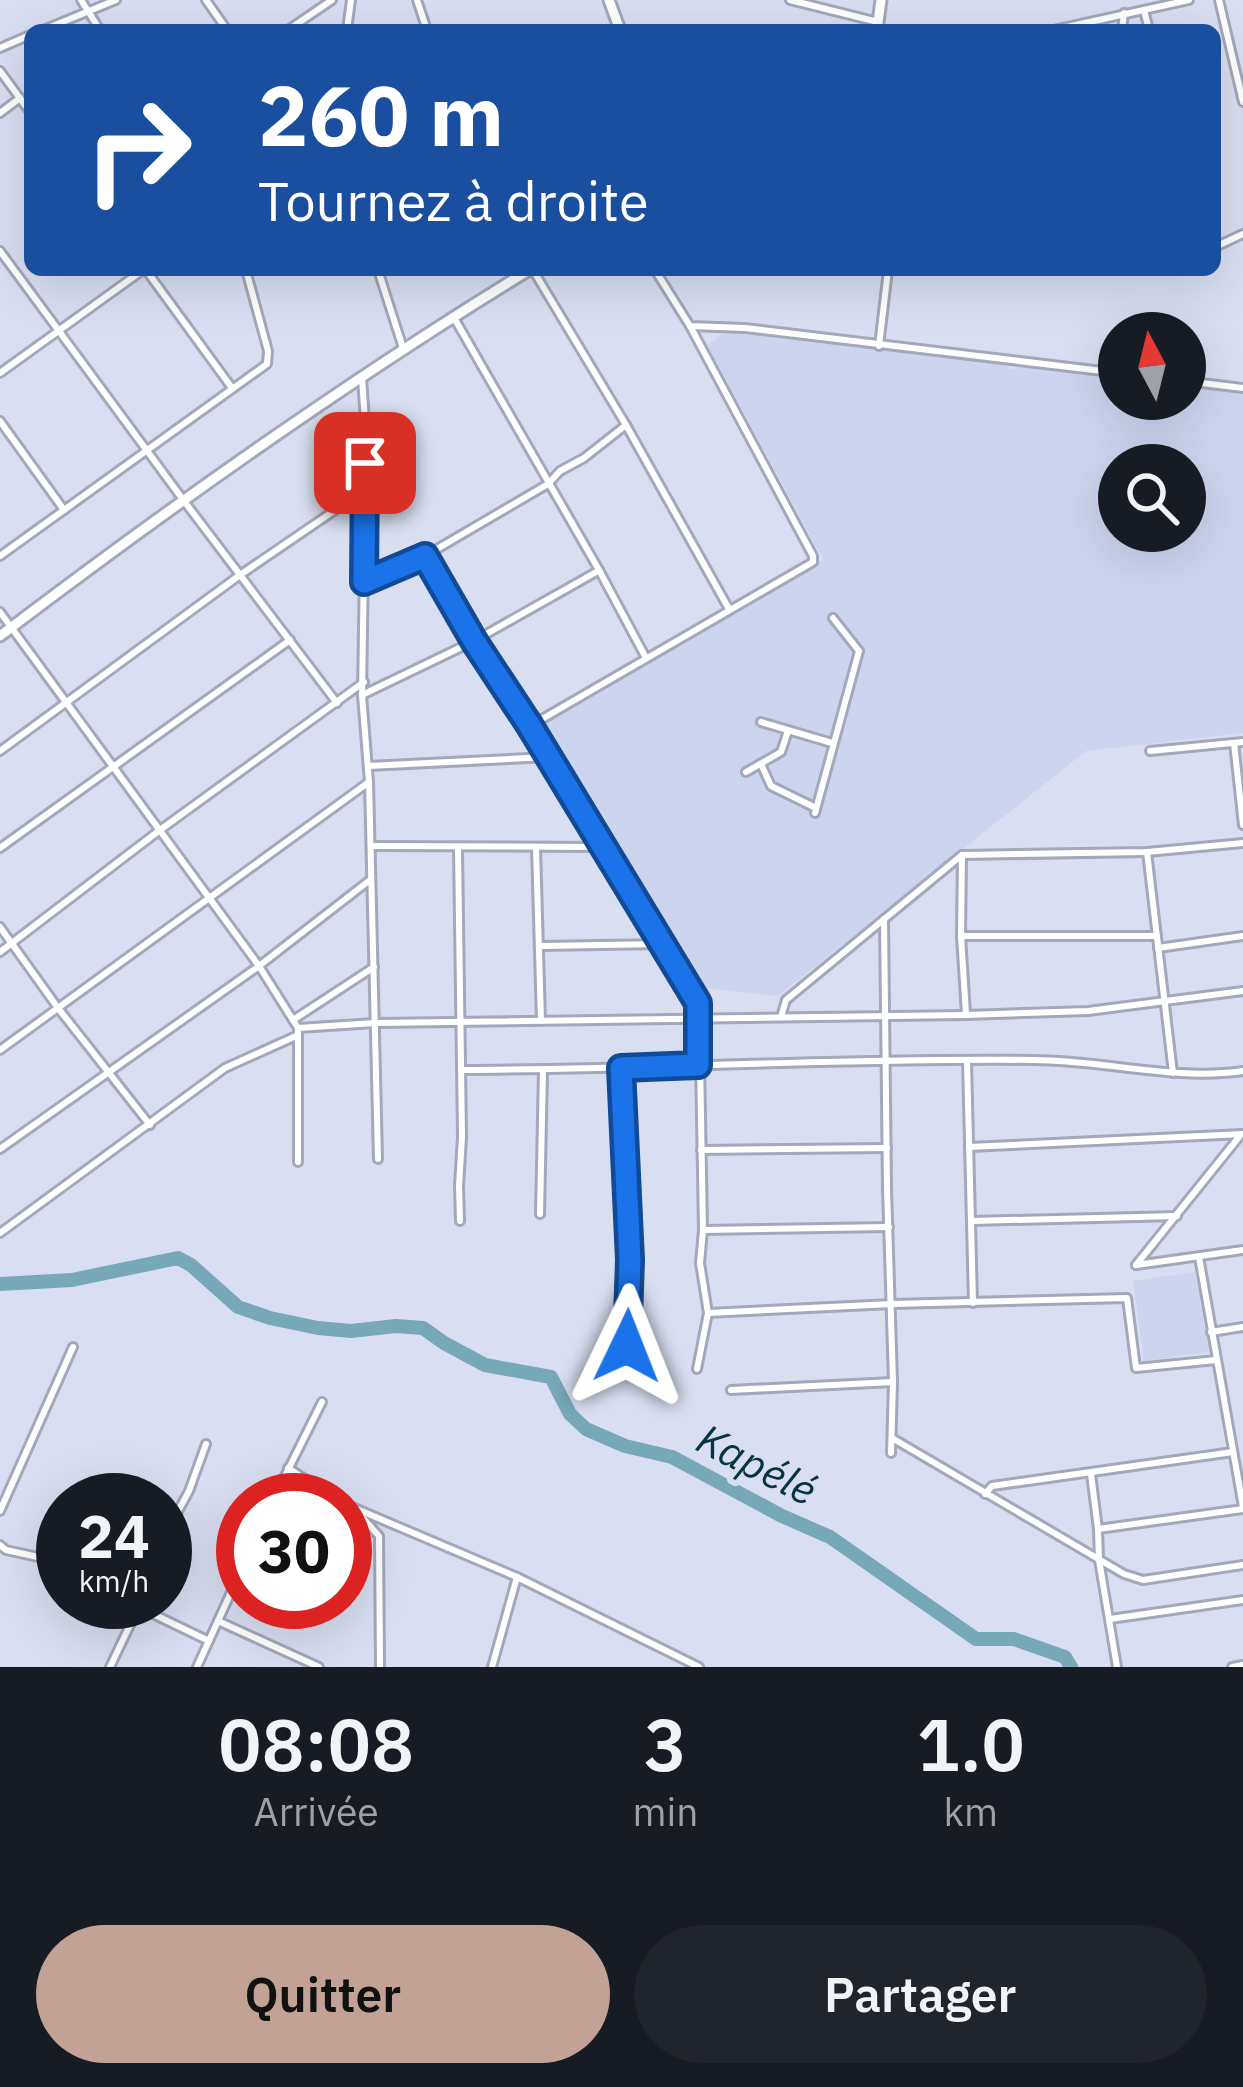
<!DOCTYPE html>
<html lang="fr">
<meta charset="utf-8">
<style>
body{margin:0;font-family:"IBM Plex Sans",sans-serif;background:#20242c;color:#f1f3f6;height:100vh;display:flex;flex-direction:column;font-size:45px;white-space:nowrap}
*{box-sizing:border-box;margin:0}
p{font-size:39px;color:#9ea1a6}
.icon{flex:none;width:66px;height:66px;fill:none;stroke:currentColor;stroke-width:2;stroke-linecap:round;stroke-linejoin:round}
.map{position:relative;height:1667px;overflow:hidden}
.panel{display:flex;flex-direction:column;background:#171b24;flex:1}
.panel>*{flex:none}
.banner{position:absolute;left:24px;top:24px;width:1197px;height:252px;border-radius:18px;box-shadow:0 12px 48px #0002;background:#1a4fa0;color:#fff;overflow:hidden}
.needle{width:78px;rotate:353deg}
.buttons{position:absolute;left:1098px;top:312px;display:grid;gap:24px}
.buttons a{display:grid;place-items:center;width:108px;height:108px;border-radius:50%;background:#171b24;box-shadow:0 12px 48px #0002;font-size:60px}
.speed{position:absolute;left:36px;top:1473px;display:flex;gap:24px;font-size:60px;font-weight:700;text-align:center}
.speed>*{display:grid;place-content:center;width:156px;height:156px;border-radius:50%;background:#171b24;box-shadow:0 12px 48px #0002;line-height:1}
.speed small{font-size:30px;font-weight:400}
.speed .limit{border:18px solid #d22;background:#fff;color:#111}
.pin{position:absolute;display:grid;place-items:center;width:102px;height:102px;color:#fff;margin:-51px;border-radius:24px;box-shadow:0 6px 18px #0006}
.me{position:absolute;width:132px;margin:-66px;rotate:2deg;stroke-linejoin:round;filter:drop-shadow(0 0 9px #0008)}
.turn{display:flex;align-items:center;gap:42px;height:252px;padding:0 36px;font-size:54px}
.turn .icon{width:156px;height:156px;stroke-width:2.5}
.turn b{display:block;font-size:84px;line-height:102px}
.eta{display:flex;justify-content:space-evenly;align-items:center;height:204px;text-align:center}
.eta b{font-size:72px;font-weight:600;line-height:84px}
.button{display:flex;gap:24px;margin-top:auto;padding:24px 36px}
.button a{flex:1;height:138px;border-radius:72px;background:#c1a294;color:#111;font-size:48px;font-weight:600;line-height:138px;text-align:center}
.button a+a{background:#20242c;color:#f1f3f6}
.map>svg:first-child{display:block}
.built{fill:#cdd5ee;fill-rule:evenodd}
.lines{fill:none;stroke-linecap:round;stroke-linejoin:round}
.river{stroke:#76a8b7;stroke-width:14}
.street-casing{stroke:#a3a8ba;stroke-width:12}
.secondary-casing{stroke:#a3a8ba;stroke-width:15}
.street{stroke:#fff;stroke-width:6}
.secondary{stroke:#fff;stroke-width:9}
.route-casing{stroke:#114b97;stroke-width:30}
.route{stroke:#1a73e8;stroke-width:21}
.labels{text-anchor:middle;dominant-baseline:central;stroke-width:12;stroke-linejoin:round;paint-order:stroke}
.water-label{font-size:42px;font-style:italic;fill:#043540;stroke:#d9dff1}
</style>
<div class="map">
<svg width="1243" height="1667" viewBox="0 0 1243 1667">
<rect width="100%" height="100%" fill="#d9dff1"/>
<g class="built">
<path d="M727 331 1007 362 1009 369 1042 367 1119 376V399H1185V384L1243 391V733L1086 751 778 996 696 987 540 725 823 559 707 345ZM1119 465H1185V531H1119Z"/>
<polygon points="1195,1272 1209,1352 1144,1361 1133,1281"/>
</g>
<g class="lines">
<polyline class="river" points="0,1284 72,1280 178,1258 191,1265 238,1307 270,1318 318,1328 351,1331 396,1326 423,1328 444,1343 485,1365 551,1377 570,1414 586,1429 625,1446 672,1457 782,1516 830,1537 976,1639 1014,1639 1065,1657 1071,1667"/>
<defs>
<g id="street">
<polyline points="81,0 100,30"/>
<polyline points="206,0 227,30"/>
<polyline points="417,0 427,30"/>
<polyline points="790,0 878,22"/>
<polyline points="1219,0 1243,102"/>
<polyline points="1144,10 1149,30"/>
<polyline points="43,30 116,0"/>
<polyline points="288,30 332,0"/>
<polyline points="347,30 351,0"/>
<polyline points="1053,30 1189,0"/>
<polyline points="1122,30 1124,13"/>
<polyline points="0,48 30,35"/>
<polyline points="0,71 30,112"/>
<polyline points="0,113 20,98"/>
<polyline points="1215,247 1243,234"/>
<polyline points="0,251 184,501 337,703"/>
<polyline points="146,270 232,388"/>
<polyline points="378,270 403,348"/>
<polyline points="533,270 626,425 729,609"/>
<polyline points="655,270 690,326 745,328 1119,373"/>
<polyline points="453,316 599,570 646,658"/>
<polyline points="879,346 888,270"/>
<polyline points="0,373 143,270"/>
<polyline points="362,378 366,435 362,695 369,782 378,1159"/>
<polyline points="1185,381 1243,388"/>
<polyline points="0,421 64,510"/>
<polyline points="0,556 267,364 268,351 246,270"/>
<polyline points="425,556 474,641 530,726 699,1003 703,1230 700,1263 708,1313 697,1369"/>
<polyline points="364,582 425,556 548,484 560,471 584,458 626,425"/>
<polyline points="0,612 259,966 298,1028 298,1162"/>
<polyline points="362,695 474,641 598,571"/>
<polyline points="761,722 832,743"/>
<polyline points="530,726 813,562 813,556 690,326"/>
<polyline points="1234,743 1243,825"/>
<polyline points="0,751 240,575 363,491"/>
<polyline points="1150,751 1243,742"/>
<polyline points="761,764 771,786 816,808"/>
<polyline points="368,766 548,757"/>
<polyline points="746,772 781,752 788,731"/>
<polyline points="815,813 859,651 833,618"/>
<polyline points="371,846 601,847"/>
<polyline points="536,847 541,1021"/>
<polyline points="0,848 290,640"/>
<polyline points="458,848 462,1137 459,1186 460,1221"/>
<polyline points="1147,852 1173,1073"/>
<polyline points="962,855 961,936 966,1014"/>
<polyline points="884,919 887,1188 893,1382 891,1453"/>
<polyline points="0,927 58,1008 150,1125"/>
<polyline points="961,936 1157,936"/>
<polyline points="540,946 663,944"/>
<polyline points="1158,948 1243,936"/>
<polyline points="0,952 160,830 364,682"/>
<polyline points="781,1017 786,1000 962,855 1147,852 1243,843"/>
<polyline points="293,1020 374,967"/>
<polyline points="298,1028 375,1023 966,1015 1088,1011 1243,991"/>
<polyline points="0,1050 369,782"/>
<polyline points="967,1061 973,1303"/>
<polyline points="621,1068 630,1260 627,1346"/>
<path d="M461 1070C652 1069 843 1058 1034 1060 1104 1060 1173 1081 1243 1071"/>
<polyline points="969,1147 1243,1134"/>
<polyline points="0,1149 259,966 370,880"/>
<polyline points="701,1150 887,1148"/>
<polyline points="540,1214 543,1070"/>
<polyline points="971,1221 1177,1216"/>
<polyline points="703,1230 889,1227"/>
<polyline points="0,1233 225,1068 296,1036"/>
<polyline points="1199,1257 1243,1507"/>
<polyline points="1136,1265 1239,1137"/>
<polyline points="1136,1265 1243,1250"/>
<polyline points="708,1313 892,1304 1127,1298 1136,1368 1216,1360"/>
<polyline points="1211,1332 1243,1327"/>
<polyline points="731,1390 893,1382"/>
<polyline points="892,1438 1124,1574 1143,1580 1243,1565"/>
<polyline points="288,1468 338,1500"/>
<polyline points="1091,1474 1098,1529 1099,1560 1117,1667"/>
<polyline points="985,1494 992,1486 1233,1452"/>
<polyline points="273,1500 322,1402"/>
<polyline points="345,1504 517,1577 699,1667"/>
<polyline points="0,1511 73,1347"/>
<polyline points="361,1516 379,1536 380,1667"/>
<polyline points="1098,1529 1243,1509"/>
<polyline points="165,1535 189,1491 206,1444"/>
<polyline points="0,1545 6,1550 47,1559 63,1570"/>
<polyline points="128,1602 209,1641"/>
<polyline points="1110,1619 1243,1600"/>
<polyline points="218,1621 319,1667"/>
<polyline points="110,1667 141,1602"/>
<polyline points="197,1667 243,1566"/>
<polyline points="492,1667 517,1577"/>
<polyline points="1232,1667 1243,1665"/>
</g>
<g id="secondary">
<polyline points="609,0 620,30"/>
<polyline points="877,30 881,0"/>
<path d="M0 636C171 506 346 382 529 270"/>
</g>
</defs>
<use href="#street" class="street-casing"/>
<use href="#secondary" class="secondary-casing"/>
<use href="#street" class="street"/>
<use href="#secondary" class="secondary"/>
</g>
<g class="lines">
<defs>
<polyline id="route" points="365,463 364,582 425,556 474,641 530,726 698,1003 698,1065 621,1068 630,1260 627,1346"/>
</defs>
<use href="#route" class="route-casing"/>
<use href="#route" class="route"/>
</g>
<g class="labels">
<g class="water-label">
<text transform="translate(757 1464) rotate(27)">Kapélé</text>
</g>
</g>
</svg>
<div class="buttons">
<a><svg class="needle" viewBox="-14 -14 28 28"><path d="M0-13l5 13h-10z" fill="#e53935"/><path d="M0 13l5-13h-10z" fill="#9ea1a6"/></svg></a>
<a><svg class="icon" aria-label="search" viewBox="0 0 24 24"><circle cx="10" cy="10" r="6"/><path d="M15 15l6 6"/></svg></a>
</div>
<div class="speed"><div>24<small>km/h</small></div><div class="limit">30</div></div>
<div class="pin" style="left:365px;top:463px;background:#d93025"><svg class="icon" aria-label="arrive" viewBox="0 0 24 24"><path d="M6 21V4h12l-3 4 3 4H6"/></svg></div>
<svg class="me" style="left:627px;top:1346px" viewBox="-20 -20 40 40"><path d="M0-17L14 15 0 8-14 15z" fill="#1a73e8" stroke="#fff" stroke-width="4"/></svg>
<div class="banner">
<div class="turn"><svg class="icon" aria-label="right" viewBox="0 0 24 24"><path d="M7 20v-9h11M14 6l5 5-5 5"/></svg><div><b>260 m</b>Tournez à droite</div></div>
</div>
</div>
<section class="panel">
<div class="eta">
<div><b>08:08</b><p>Arrivée</p></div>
<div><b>3</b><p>min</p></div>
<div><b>1.0</b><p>km</p></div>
</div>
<div class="button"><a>Quitter</a><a>Partager</a></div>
</section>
